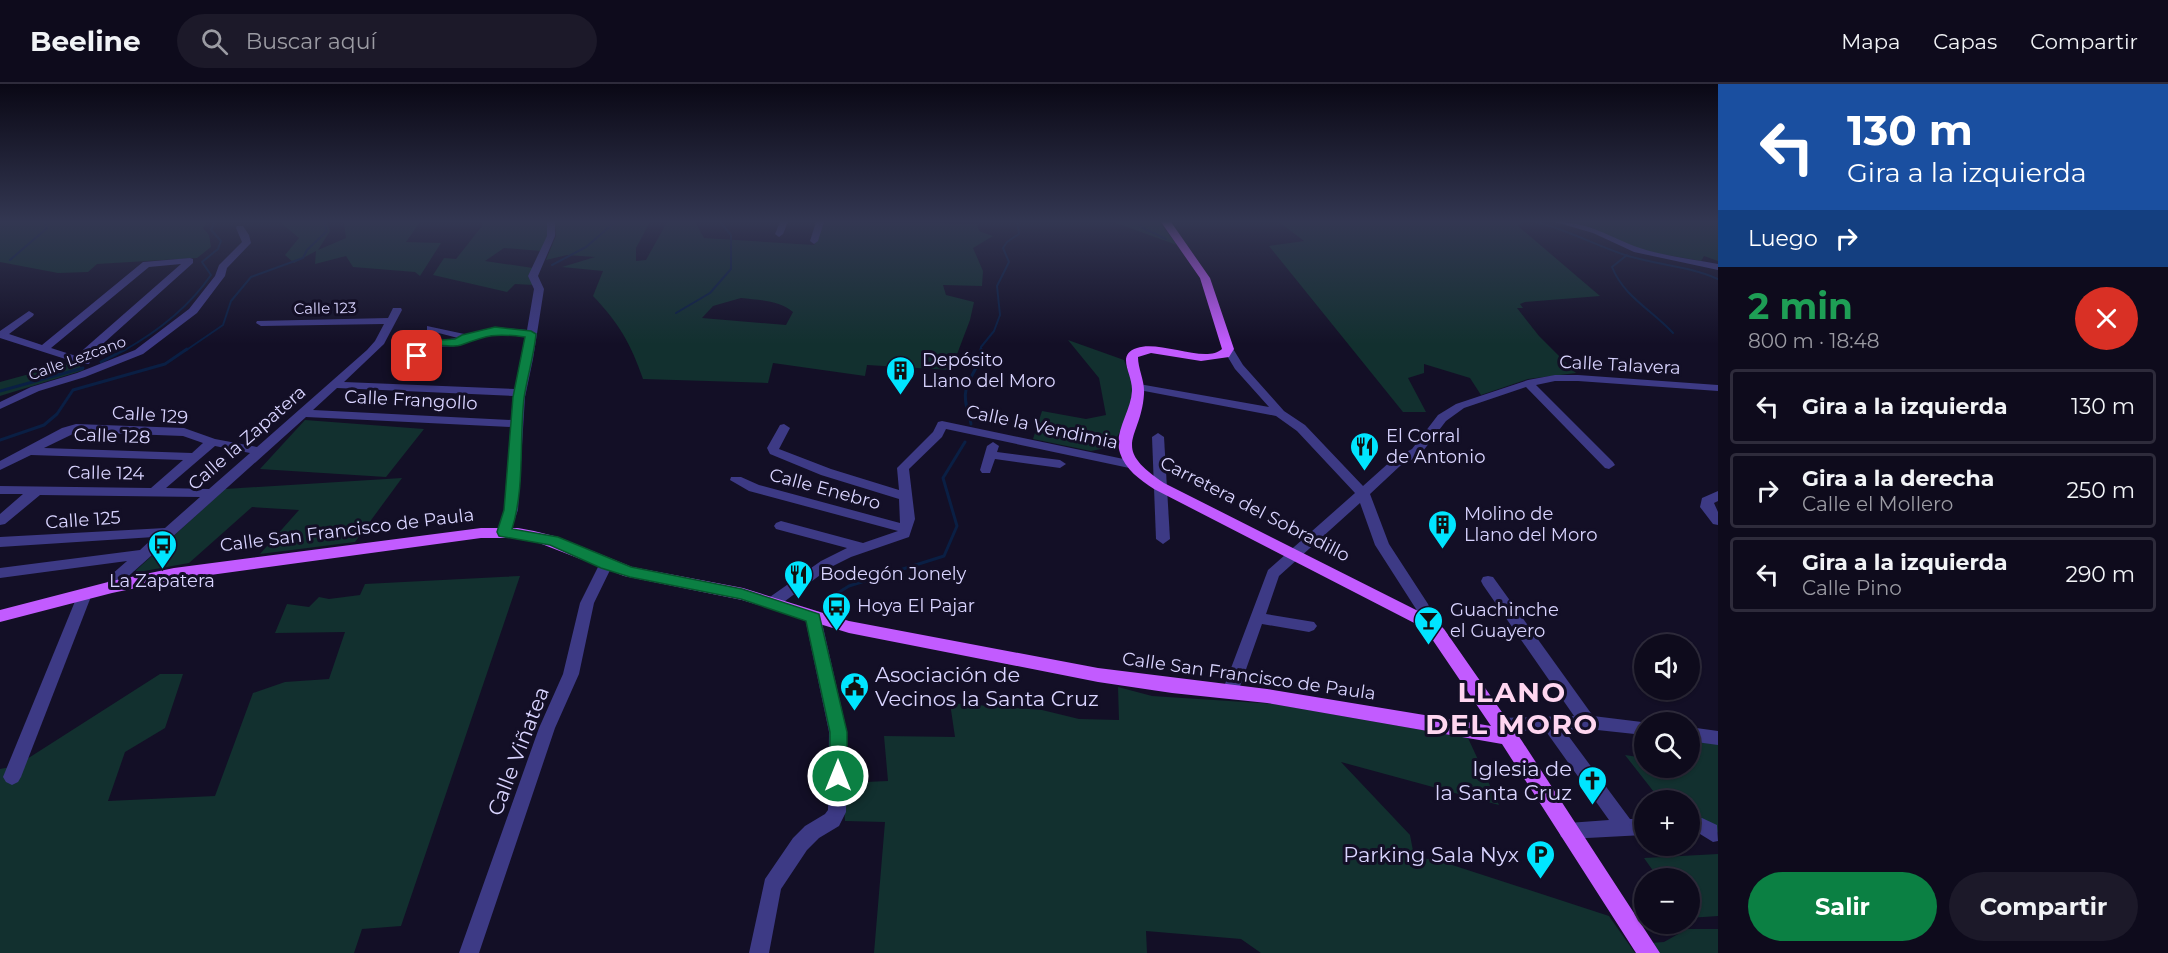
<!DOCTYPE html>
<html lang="es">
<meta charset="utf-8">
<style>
body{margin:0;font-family:Montserrat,sans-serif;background:#1c1929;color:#f1f3f6;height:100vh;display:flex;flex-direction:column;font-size:22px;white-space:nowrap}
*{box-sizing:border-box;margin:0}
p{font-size:20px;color:#9b9ba3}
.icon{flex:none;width:33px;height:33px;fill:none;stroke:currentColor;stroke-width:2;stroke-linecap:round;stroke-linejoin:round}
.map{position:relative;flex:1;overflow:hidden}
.drawer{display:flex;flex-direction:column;background:#0e0b1c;width:450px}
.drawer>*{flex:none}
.top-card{background:#1a4fa0;color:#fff;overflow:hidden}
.controls{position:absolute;left:1634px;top:550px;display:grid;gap:12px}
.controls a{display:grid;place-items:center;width:66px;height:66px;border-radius:50%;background:#0e0b1c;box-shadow:0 2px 4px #0004,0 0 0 2px #2e2b3b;font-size:30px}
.pin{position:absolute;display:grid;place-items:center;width:51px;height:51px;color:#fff;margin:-26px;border-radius:12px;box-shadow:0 3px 9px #0006}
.me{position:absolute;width:66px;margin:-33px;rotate:0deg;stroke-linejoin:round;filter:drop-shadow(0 0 4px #0008)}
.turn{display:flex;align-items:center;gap:21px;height:126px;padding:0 30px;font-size:27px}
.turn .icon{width:78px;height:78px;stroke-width:2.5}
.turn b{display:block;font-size:42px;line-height:51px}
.then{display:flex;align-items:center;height:57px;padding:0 30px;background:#0003;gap:12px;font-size:22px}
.round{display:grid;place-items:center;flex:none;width:63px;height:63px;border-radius:32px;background:#1c1929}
.head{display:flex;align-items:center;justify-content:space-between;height:102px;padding:0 30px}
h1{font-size:36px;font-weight:700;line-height:45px;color:#1e9e55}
.primary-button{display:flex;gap:12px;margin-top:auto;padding:12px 30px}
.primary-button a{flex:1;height:69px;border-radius:36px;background:#0b8043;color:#fff;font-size:24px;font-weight:700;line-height:69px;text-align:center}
.primary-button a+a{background:#1c1929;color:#f1f3f6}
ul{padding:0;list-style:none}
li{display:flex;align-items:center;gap:18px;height:75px;margin:0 12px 9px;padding:0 18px;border:3px solid #2e2b3b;border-radius:6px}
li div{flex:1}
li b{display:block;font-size:22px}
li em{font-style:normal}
header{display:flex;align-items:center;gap:36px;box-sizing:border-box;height:84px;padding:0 30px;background:#0e0b1c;border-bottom:2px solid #2e2b3b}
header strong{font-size:28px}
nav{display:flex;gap:33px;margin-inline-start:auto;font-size:21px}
.search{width:420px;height:54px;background:#1c1929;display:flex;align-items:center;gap:15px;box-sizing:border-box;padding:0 21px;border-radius:33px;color:#9b9ba3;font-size:22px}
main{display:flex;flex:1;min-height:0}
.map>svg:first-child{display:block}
.green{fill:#12302f;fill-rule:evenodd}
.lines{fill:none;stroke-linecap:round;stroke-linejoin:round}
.stream-far1{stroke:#0a1f44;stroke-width:2}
.stream{stroke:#0a1f44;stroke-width:3}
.minor{fill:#3d3a85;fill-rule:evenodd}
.major{fill:#c25bff;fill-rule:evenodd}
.route{fill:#0b8043;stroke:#07532c;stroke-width:1.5}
.labels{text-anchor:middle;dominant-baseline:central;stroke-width:6;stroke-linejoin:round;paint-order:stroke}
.far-street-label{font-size:15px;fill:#d9d4ff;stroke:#130f26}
.poi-label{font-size:18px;fill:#d9d4ff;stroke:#130f26;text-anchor:start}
.street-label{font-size:18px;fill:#d9d4ff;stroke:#130f26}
.near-poi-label{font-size:21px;fill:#d9d4ff;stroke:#130f26;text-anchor:end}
.near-street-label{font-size:21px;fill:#d9d4ff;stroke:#130f26}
.near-district-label{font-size:28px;font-weight:bold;letter-spacing:1.5px;fill:#ffd6f0;stroke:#130f26}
</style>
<header>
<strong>Beeline</strong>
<div class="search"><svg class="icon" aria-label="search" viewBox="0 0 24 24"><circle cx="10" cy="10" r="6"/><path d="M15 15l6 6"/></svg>Buscar aquí</div>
<nav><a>Mapa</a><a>Capas</a><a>Compartir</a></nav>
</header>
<main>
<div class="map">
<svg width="1718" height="869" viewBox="0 0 1718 869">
<rect width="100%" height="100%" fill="#130f26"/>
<g class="green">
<polygon points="0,138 207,138 203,144 209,151 211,163 197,174 97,180 88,188 58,189 0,178"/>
<polygon points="280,138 327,138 330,147 318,166 346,154 344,138 420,138 406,158 441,159 420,192 415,188 353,183 346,172 315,180 316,167 294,179 285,171 299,154"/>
<polygon points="482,138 549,138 548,151 542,167 504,164 485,177 533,184 528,192 534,201 515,200 507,208 433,191 444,174 456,175 482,142"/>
<path d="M555 138H650L636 164V177L646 176 667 138H695L704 154 814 161 825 138 977 140 979 147 993 152 973 164 983 187 982 202 943 201 946 211 974 218 970 236 951 286 867 281 865 292 773 279 768 299 643 295C631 260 619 239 593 212L603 187 562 183 595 173 567 171 546 176 556 152ZM741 214C758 216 779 216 793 228L786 241 702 234 713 222Z"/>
<polygon points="1159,138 1177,161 1116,139 1116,138"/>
<polygon points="1279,138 1523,138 1518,142 1600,212 1525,218 1520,220 1523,224 1517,224 1539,252 1576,289 1528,295 1481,311 1470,294 1424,280 1424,289 1408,294 1426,328 1403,328 1269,162 1304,157"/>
<polygon points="1570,138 1718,138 1718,177 1704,172 1701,177 1639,166"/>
<polygon points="1068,256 1124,276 1134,303 1126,337 1114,358 1106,364 1091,367 1033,355 1042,327 1086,335 1106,331 1099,294"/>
<polygon points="74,277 84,286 0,312 0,298 44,286 52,288"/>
<polygon points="305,336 424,345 386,393 260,385"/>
<polygon points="402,394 355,458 260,470 299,426 252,423 189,479 133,489 225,405"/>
<polygon points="520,492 401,842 362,845 354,869 0,869 0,685 16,682 160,590 183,590 165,644 125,668 108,717 215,712 253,609 285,598 329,595 345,548 275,549 287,520 309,523 319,513 329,515 360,511 365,500"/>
<polygon points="1118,603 1152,612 1274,620 1468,654 1499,721 1341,678 1410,751 1414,772 1446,779 1609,832 1635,869 1261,869 1241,855 1146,847 1147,869 874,869 885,738 845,737 843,699 888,697 884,652 955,653 950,619 1042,626 1079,635 1119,636"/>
<polygon points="1689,655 1718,659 1718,749 1708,737 1689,736 1689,717 1661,717 1625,671 1644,674 1644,684 1689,684"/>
<polygon points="1718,770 1718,832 1689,834 1689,795 1659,795 1644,774"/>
<polygon points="1687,845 1718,845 1718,869 1657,869 1650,859 1664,858"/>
</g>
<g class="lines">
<g class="stream-far1">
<polyline points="1138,138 1143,144 1166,155"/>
<path d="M1536 138C1568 146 1597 162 1628 172 1658 181 1689 182 1718 195"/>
<path d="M1627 171 1612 183C1624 213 1652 226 1673 249"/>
<polyline points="10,176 47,144 44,138"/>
<polyline points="552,181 586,163 615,138"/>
<polyline points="676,229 710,209 731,185 731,151 720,138"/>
<path d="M123 267C157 248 189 223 211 191L202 178 218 165 221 157 211 146 215 138"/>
<polyline points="185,267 223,241 231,217 251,193 303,174 307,166 327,147 324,138"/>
<polyline points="981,267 981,263 994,247 1000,231 997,202 1009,178 1003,164 1007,158 1019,150 1017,138"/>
</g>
<g class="stream">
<polyline points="101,278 126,265"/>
<polyline points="0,307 83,284"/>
<path d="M971 340C969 329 963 317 966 306 969 291 982 281 981 265"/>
<polyline points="0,356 44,341 57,330 73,306 165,280 187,265"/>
<polyline points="823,518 849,502 944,472 957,442 943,394 965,358"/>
</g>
<g class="minor">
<path d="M547 138H555V152L538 192 544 205 533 275 525 313 518 426 509 451H499L497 448 504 426 511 343 306 333 122 498 117 507H107L105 503 111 491 127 477 0 494V484L140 466 154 453 0 463V453L165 444 200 413 40 411 5 440 0 441V430L23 410H0V402L151 404 183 376 31 371 0 386V377L62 344 76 340 184 344 215 355 257 363 367 266 375 257 384 240 261 242 256 239 257 237 388 234 393 224H401L402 226 384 260 344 298 515 305 526 253 496 249 457 262 433 263 412 284H404L403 282 426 258 458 254 427 246V242L469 251 495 243 527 246 534 205 528 192 547 152ZM337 304 513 312 511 336 313 326ZM77 348 183 352 203 359 192 369 44 364ZM215 362 250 369 209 405 166 404Z"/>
<polygon points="780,138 788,138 783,150 779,153 775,150"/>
<polygon points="816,138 824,138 818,157 814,160 810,157"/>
<path d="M1555 138C1591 138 1608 153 1640 164 1664 172 1692 175 1718 180V186L1634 168 1593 149Z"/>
<polygon points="237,142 243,142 249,151 251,159 227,184 225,192 197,229 143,270 85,293 39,307 0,325 0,318 31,303 77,289 135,266 189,225 215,192 219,181 242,158 236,144"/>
<path d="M190 174 193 175V179L86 275 90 278 89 280H81L0 254V247L29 227 34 230 33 232 9 250 42 261 143 178ZM181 180 76 272 51 264 149 183Z"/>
<polygon points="1228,262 1232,263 1243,281 1284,327 1305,341 1363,402 1392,376 1412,365 1438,331 1456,320 1528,296 1555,291 1578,291 1718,301 1718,307 1578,297 1555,297 1536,301 1613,378 1615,381 1609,385 1605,384 1526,303 1464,324 1446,337 1420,371 1400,382 1370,410 1389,460 1428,520 1436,539 1433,543 1423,543 1416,525 1375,461 1360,419 1279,492 1266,530 1314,538 1317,542 1314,546 1309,548 1262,540 1238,608 1236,613 1230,614 1224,613 1222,608 1268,486 1355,409 1297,347 1276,332 1139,306 1133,303 1139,300 1269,323 1235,285 1223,265"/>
<polygon points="942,337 1138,378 1140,381 1134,385 946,345 942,353 909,385 915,435 909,453 851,473 831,483 777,523 767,523 765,519 767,515 821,477 847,464 776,445 774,442 776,439 781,437 863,459 898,447 749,407 730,396 731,393 741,393 759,401 900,439 899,415 821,391 770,370 767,364 780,341 784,340 790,344 779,365 831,385 899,406 897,384 933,348 938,338"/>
<polygon points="1158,349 1164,353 1170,455 1163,460 1156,455 1152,353"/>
<polygon points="993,358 999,362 997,368 1060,376 1066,380 1060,384 995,375 990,389 982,389 980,386 987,362"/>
<polygon points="1718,407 1718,417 1714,419 1718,428 1718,441 1713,440 1700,423 1702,414"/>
<polygon points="606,475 613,480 594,519 579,590 555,644 479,869 459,869 539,644 563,590 580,519 601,477"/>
<polygon points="1488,492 1493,493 1593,632 1650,639 1644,639 1644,651 1588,645 1564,646 1630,735 1644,735 1644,751 1568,755 1561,753 1559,747 1561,741 1568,739 1609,736 1545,646 1500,648 1494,646 1492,641 1494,636 1500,634 1574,632 1483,501 1481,497 1483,493"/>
<polygon points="85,505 90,506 92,510 21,693 18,698 12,701 6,698 3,693 78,510 80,506"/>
<polygon points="813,528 818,530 821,534 847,648 846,728 839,742 819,754 807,766 781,805 769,869 749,869 765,795 793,754 805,742 825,730 828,726 829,648 805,534 808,530"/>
<polygon points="1689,643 1718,647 1718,661 1689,657"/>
<polygon points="1689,733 1702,734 1717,741 1718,757 1713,758 1700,750 1689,749"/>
</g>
<path class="major" d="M1161 138H1171L1210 194 1234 265 1229 273 1201 277 1151 269 1138 273C1138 285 1145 297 1144 310 1141 356 1109 362 1164 399L1434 535 1444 545 1522 657 1660 869H1636L1502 660 1267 619 1172 609 1098 598 849 549 742 516 624 492 534 457 518 454H481L174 496 112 509 0 538V526L112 497 174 484 481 444H518L534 447 558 453 632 483 743 504 849 537 1098 584 1267 605 1491 642 1432 555 1422 543 1154 405C1140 396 1125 385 1120 369 1113 348 1131 328 1132 307 1133 290 1115 271 1137 264 1160 256 1206 280 1222 265L1200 194Z"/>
</g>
<linearGradient id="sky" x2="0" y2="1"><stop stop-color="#0a0815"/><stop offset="0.53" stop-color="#333752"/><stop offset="1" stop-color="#333752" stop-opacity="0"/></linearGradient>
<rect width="1718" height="260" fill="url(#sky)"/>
<path class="route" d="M495 243 531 247 536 250C534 272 527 293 524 314 519 358 525 403 512 445L558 453 631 483 742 505 819 530 847 648V692L845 698 838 700 832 698 830 692V648L806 537 741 515 630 493 601 484 550 461 499 452 497 448 504 426 513 313 525 253C495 249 488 251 461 261 453 264 444 260 437 262 430 265 425 273 417 275L412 272 430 257 455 255 462 251Z"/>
<defs>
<symbol id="building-pin" viewBox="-11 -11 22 30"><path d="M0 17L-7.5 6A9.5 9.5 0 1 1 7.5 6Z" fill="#00e5ff" stroke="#130f26"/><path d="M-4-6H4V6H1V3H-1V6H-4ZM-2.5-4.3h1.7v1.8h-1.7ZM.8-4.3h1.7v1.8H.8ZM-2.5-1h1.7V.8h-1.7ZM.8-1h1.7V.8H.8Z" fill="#111"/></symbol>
<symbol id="restaurant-pin" viewBox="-11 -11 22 30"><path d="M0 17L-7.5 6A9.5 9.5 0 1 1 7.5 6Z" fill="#00e5ff" stroke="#130f26"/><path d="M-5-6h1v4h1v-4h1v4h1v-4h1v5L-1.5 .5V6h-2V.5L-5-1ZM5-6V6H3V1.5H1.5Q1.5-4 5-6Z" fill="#111"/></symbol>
<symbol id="bus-pin" viewBox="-11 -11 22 30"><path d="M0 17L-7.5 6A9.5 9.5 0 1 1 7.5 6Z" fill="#00e5ff" stroke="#130f26"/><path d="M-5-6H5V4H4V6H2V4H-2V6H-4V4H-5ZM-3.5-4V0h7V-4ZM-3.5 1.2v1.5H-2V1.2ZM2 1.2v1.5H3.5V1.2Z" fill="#111"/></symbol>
<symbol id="bar-pin" viewBox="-11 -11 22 30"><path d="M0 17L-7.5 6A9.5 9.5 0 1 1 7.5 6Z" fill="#00e5ff" stroke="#130f26"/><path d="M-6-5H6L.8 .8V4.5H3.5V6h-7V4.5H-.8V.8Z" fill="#111"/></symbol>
<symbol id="civic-pin" viewBox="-11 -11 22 30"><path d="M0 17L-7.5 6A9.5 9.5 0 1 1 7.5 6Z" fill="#00e5ff" stroke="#130f26"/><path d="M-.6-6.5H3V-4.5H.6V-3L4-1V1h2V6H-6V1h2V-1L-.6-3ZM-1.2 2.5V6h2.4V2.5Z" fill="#111"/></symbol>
<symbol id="church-pin" viewBox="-11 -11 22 30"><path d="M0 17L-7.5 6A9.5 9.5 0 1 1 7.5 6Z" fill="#00e5ff" stroke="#130f26"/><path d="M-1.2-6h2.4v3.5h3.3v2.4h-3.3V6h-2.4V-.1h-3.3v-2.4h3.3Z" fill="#111"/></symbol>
<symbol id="parking-pin" viewBox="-11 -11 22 30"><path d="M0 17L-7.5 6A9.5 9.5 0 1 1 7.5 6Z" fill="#00e5ff" stroke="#130f26"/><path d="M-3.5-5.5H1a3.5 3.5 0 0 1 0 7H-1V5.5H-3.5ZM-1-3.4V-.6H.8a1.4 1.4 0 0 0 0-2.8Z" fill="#111"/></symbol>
</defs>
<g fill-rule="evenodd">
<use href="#building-pin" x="884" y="270" width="33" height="45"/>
<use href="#restaurant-pin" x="1348" y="346" width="33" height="45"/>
<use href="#building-pin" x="1426" y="424" width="33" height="45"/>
<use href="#bus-pin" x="146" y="444" width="33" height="45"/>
<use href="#restaurant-pin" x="782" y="474" width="33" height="45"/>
<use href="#bus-pin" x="820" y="506" width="33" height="45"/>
<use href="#bar-pin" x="1412" y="520" width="33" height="45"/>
<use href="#civic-pin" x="838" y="586" width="33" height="45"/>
<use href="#church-pin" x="1576" y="680" width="33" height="45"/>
<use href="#parking-pin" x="1524" y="754" width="33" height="45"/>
</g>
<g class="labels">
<g class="far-street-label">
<text transform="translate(325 224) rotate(-1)">Calle 123</text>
<text transform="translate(77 274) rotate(-20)">Calle Lezcano</text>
</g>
<g class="poi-label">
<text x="922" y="276">Depósito<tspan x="922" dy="21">Llano del Moro</tspan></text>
<text x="1386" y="352">El Corral<tspan x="1386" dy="21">de Antonio</tspan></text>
<text x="1464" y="430">Molino de<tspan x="1464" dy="21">Llano del Moro</tspan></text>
<text x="820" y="490">Bodegón Jonely</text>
<text x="162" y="497" text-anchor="middle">La Zapatera</text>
<text x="857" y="522">Hoya El Pajar</text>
<text x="1450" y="526">Guachinche<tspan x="1450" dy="21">el Guayero</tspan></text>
</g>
<g class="street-label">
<text transform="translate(1620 281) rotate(3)">Calle Talavera</text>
<text transform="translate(411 316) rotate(3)">Calle Frangollo</text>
<text transform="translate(150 331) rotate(4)">Calle 129</text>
<text transform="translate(1042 343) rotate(12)">Calle la Vendimia</text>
<text transform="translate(112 352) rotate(2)">Calle 128</text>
<text transform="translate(247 354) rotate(-41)">Calle la Zapatera</text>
<text transform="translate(106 389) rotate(1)">Calle 124</text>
<text transform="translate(825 405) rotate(15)">Calle Enebro</text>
<text transform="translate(1255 425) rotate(27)">Carretera del Sobradillo</text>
<text transform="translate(83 436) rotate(-4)">Calle 125</text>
<text transform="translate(347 446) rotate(-7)">Calle San Francisco de Paula</text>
<text transform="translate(1249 592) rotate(8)">Calle San Francisco de Paula</text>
</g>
<g class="near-poi-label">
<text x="875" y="590" text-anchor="start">Asociación de<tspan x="875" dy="24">Vecinos la Santa Cruz</tspan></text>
<text x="1572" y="684">Iglesia de<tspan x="1572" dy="24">la Santa Cruz</tspan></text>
<text x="1519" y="770">Parking Sala Nyx</text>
</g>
<g class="near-street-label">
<text transform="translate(518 667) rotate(-69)">Calle Viñatea</text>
</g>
<g class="near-district-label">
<text x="1512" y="608">LLANO<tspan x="1512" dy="32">DEL MORO</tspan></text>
</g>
</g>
</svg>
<div class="controls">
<a><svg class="icon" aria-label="sound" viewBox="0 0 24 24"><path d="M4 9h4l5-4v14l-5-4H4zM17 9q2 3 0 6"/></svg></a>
<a><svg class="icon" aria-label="search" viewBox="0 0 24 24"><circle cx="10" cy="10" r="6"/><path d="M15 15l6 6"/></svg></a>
<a>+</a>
<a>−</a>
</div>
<div class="pin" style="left:417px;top:272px;background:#d93025"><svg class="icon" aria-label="arrive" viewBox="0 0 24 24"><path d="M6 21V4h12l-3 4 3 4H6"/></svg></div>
<svg class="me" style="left:838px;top:692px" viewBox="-20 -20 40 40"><circle r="17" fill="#0b8043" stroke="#fff" stroke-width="3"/><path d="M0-11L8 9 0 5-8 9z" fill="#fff"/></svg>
</div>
<section class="drawer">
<div class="top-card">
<div class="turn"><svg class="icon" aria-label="left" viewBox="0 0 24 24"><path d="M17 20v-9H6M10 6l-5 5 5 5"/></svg><div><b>130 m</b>Gira a la izquierda</div></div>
<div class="then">Luego<svg class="icon" aria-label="right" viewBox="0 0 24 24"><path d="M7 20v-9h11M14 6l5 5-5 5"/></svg></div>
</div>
<div class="head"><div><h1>2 min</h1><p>800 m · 18:48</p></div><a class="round" style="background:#d93025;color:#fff"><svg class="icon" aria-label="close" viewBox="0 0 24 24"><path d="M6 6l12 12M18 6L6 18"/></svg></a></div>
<ul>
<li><svg class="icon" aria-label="left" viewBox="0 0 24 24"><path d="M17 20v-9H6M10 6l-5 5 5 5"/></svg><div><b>Gira a la izquierda</b></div><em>130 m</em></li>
<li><svg class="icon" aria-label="right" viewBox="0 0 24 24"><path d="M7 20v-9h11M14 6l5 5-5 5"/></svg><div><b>Gira a la derecha</b><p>Calle el Mollero</p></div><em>250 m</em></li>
<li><svg class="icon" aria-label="left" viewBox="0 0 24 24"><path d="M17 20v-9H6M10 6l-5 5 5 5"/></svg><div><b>Gira a la izquierda</b><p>Calle Pino</p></div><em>290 m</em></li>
</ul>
<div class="primary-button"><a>Salir</a><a>Compartir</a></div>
</section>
</main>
